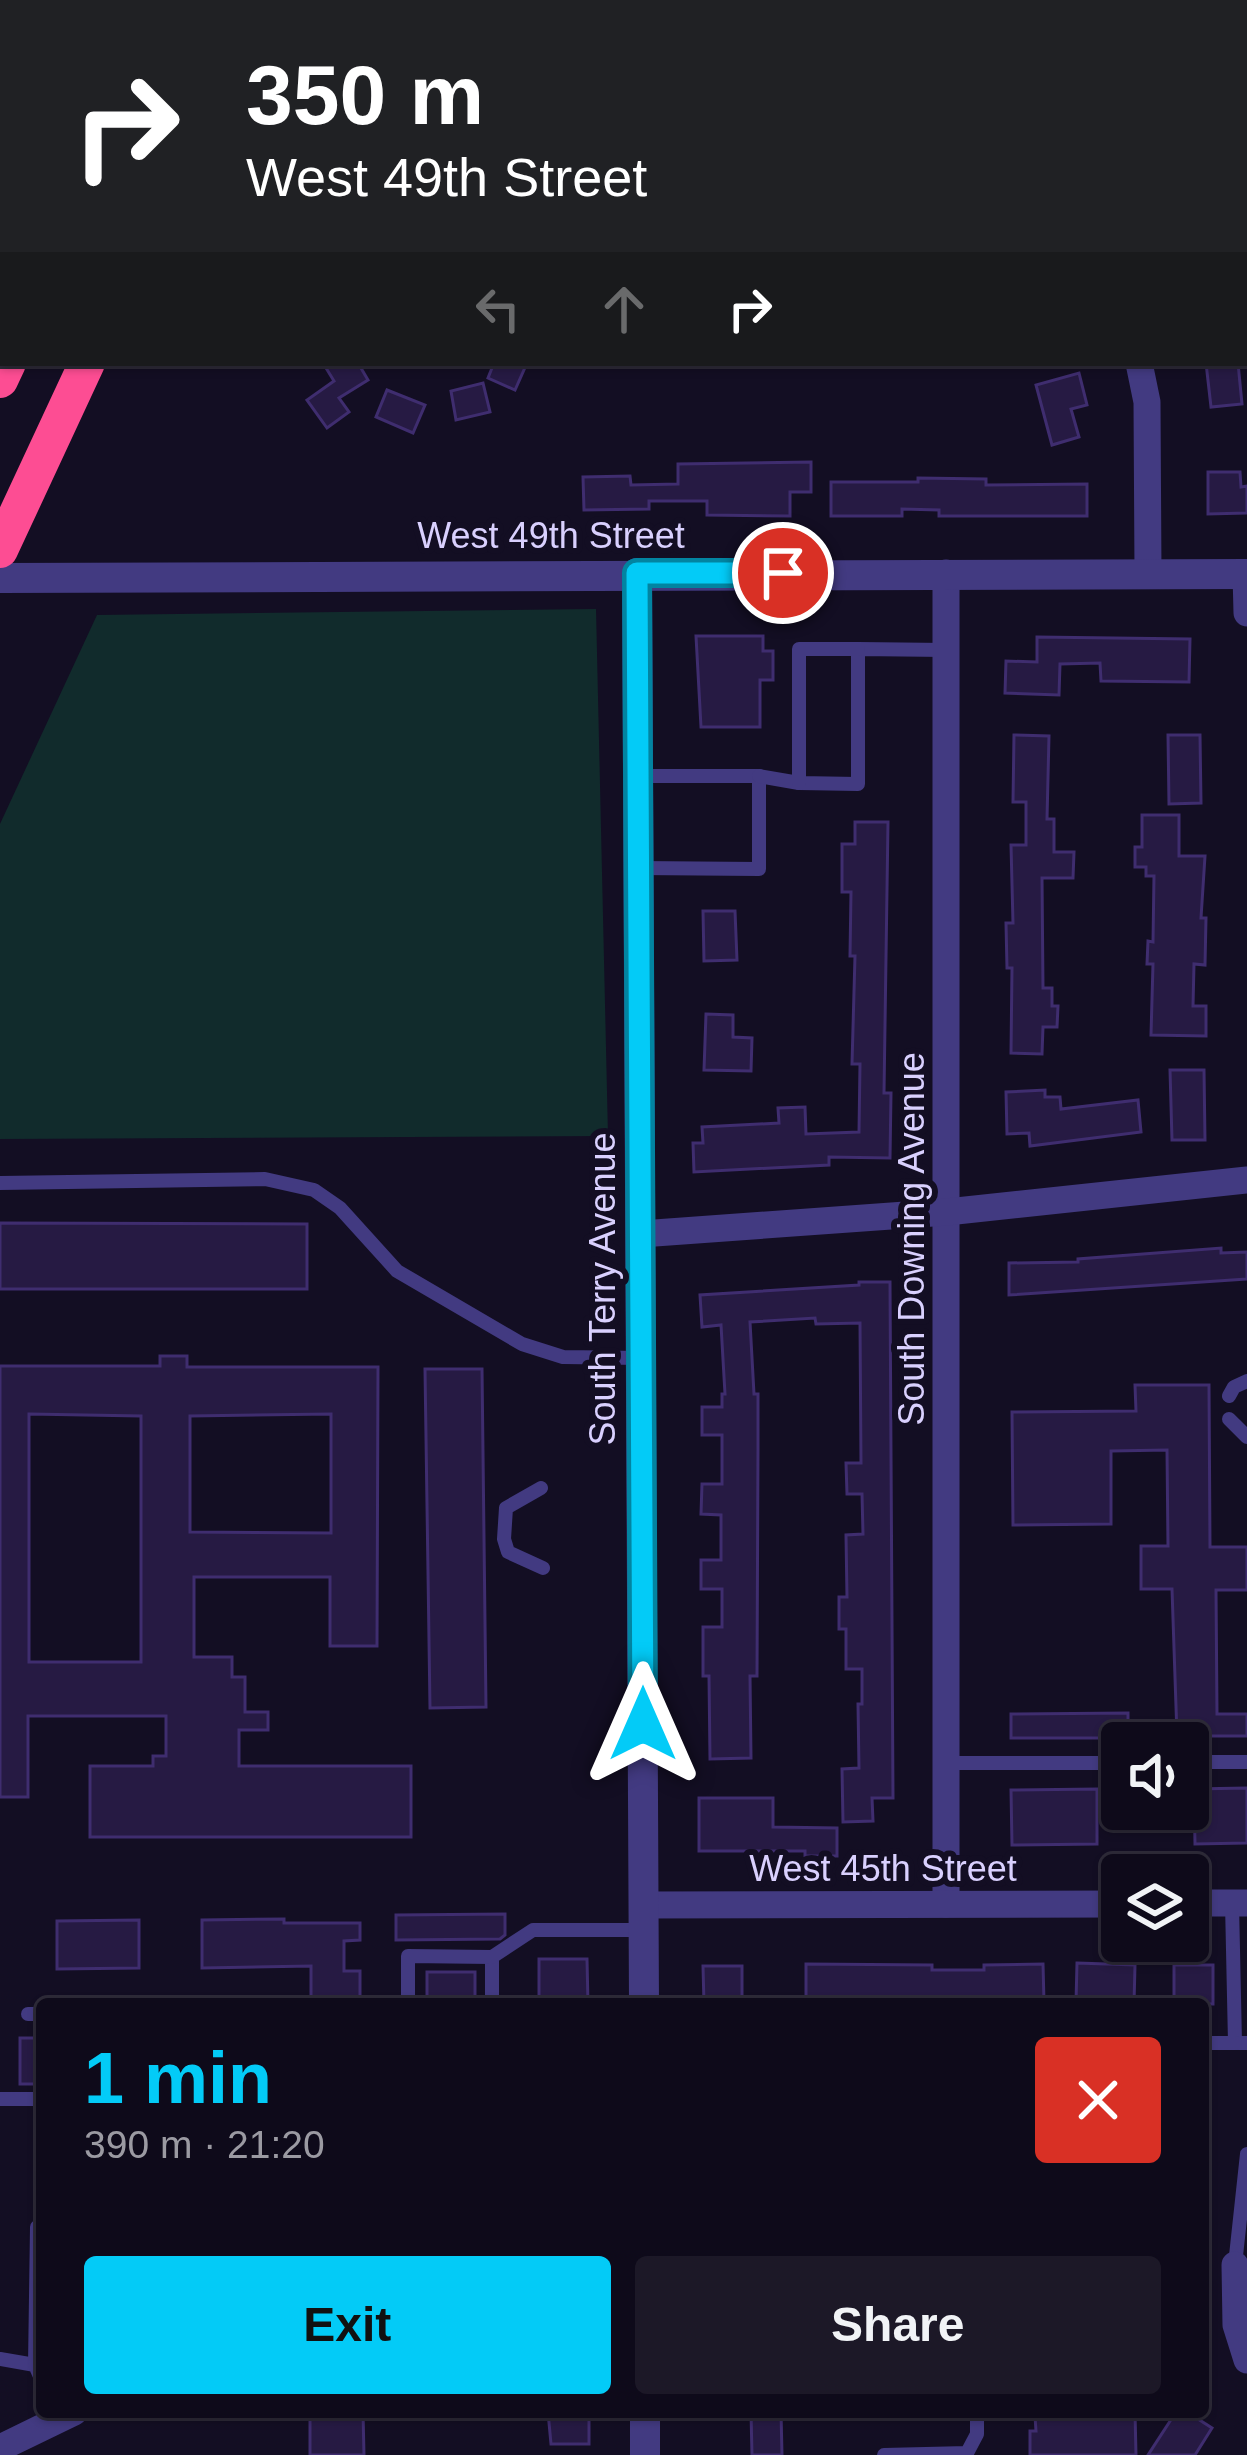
<!DOCTYPE html>
<meta charset="utf-8">
<style>
body{margin:0;font-family:Helvetica,sans-serif;background:#1c1827;color:#f1f3f6;height:100vh;display:flex;flex-direction:column;font-size:45px;white-space:nowrap}
*{box-sizing:border-box;margin:0}
p{font-size:39px;color:#9b9aa2}
.icon{flex:none;width:66px;height:66px;fill:none;stroke:currentColor;stroke-width:2;stroke-linecap:round;stroke-linejoin:round}
.map{position:relative;flex:1;overflow:hidden}
.drawer{position:absolute;left:36px;top:1998px;width:1173px;height:420px;display:flex;flex-direction:column;background:#0e0a1a;border-radius:12px;box-shadow:0 3px 9px #0004,0 0 0 3px #2e2b39}
.drawer>*{flex:none}
.hud{position:absolute;left:0px;top:0px;width:1248px;height:366px;box-shadow:0 3px 9px #0004,0 0 0 3px #2e2b39;background:#202124;color:#fff;overflow:hidden}
.controls{position:absolute;left:1101px;top:1722px;display:grid;gap:24px}
.controls a{display:grid;place-items:center;width:108px;height:108px;border-radius:12px;background:#0e0a1a;box-shadow:0 3px 9px #0004,0 0 0 3px #2e2b39;font-size:60px}
.pin{position:absolute;display:grid;place-items:center;width:102px;height:102px;color:#fff;margin:-51px;border:6px solid #fff;border-radius:50%;box-shadow:0 3px 12px #0007}
.me{position:absolute;width:132px;margin:-66px;rotate:0deg;stroke-linejoin:round;filter:drop-shadow(0 0 9px #0008)}
.turn{display:flex;align-items:center;gap:42px;height:252px;padding:0 48px;font-size:54px}
.turn .icon{width:156px;height:156px;stroke-width:2.5}
.turn b{display:block;font-size:84px;line-height:102px}
.lanes{display:flex;align-items:center;height:114px;padding:0 48px;background:#0003;justify-content:center;gap:60px;direction:ltr}
.lanes .off{opacity:.35}
.round{display:grid;place-items:center;flex:none;width:126px;height:126px;border-radius:12px;background:#1c1827}
.summary{display:flex;align-items:center;justify-content:space-between;height:204px;padding:0 48px}
h1{font-size:72px;font-weight:700;line-height:90px;color:#03cbf7}
.cta{display:flex;gap:24px;margin-top:auto;padding:24px 48px}
.cta a{flex:1;height:138px;border-radius:12px;background:#03cbf7;color:#111;font-size:48px;font-weight:700;line-height:138px;text-align:center}
.cta a+a{background:#1c1827;color:#f1f3f6}
.map>svg:first-child{display:block}
.green{fill:#112b2c}
.building{fill:#261a43;stroke:#3f2d6f;stroke-width:3;fill-rule:evenodd}
.lines{fill:none;stroke-linecap:round;stroke-linejoin:round}
.service{stroke:#423a81;stroke-width:14}
.minor{stroke:#423a81;stroke-width:27}
.tertiary{stroke:#423a81;stroke-width:30}
.motorway{stroke:#fd4d93;stroke-width:36}
.route-casing{stroke:#0284a1;stroke-width:30}
.route{stroke:#03cbf7;stroke-width:21}
.labels{text-anchor:middle;dominant-baseline:central;stroke-width:12;stroke-linejoin:round;paint-order:stroke}
.street-label{font-size:36px;fill:#d9d0fe;stroke:#130e23}
</style>
<div class="map">
<svg width="1247" height="2455" viewBox="0 0 1247 2455">
<rect width="100%" height="100%" fill="#130e23"/>
<polygon class="green" points="596,609 608,1136 0,1139 0,824 97,615"/>
<g class="building">
<polygon points="323,363 358,363 368,380 339,398 349,412 327,428 307,400 334,381"/>
<polygon points="494,363 527,363 515,390 488,378"/>
<polygon points="1206,363 1238,363 1242,404 1211,407"/>
<polygon points="1079,373 1087,405 1071,409 1079,437 1052,445 1036,385"/>
<polygon points="483,383 490,412 456,420 451,391"/>
<polygon points="387,390 425,405 413,433 376,417"/>
<polygon points="811,462 811,492 790,492 790,516 707,515 707,501 649,501 649,509 584,510 583,477 630,476 631,485 678,484 678,464"/>
<polygon points="1208,472 1240,472 1241,487 1247,486 1247,513 1208,514"/>
<polygon points="918,478 986,479 986,485 1087,484 1087,516 939,516 939,510 902,509 902,516 831,516 831,482 918,482"/>
<polygon points="696,636 763,636 763,651 773,651 773,680 760,680 760,727 701,727"/>
<polygon points="1037,637 1190,639 1189,682 1101,681 1100,663 1060,664 1059,695 1005,693 1006,661 1037,662"/>
<polygon points="1014,735 1049,736 1047,819 1054,819 1054,852 1074,852 1073,878 1042,878 1043,988 1052,988 1052,1006 1058,1006 1057,1027 1043,1027 1042,1054 1011,1053 1012,968 1007,968 1006,923 1013,923 1011,845 1026,845 1026,802 1013,802"/>
<polygon points="1168,735 1200,735 1201,803 1169,804"/>
<polygon points="1142,815 1179,815 1179,856 1205,856 1201,918 1206,918 1205,965 1194,964 1193,1006 1206,1006 1206,1036 1151,1035 1153,964 1147,964 1148,941 1153,942 1154,876 1146,876 1146,867 1135,867 1135,847 1142,847"/>
<polygon points="855,822 888,822 884,1093 891,1093 890,1158 829,1157 829,1165 694,1172 693,1143 703,1143 702,1127 779,1123 778,1108 805,1107 806,1134 859,1132 860,1064 852,1064 855,956 850,956 851,892 842,892 842,844 855,844"/>
<polygon points="703,911 735,911 737,960 704,961"/>
<polygon points="706,1014 733,1015 733,1037 752,1038 751,1071 704,1070"/>
<polygon points="1170,1070 1204,1070 1205,1140 1172,1140"/>
<polygon points="1045,1090 1045,1097 1060,1097 1061,1109 1138,1100 1141,1132 1030,1146 1029,1133 1007,1134 1006,1092"/>
<polygon points="0,1223 307,1224 307,1289 0,1289"/>
<polygon points="1221,1248 1221,1253 1247,1252 1247,1279 1009,1295 1009,1263 1078,1262 1078,1259"/>
<polygon points="859,1282 890,1282 893,1798 872,1798 873,1821 843,1822 842,1769 859,1768 858,1704 862,1704 862,1669 846,1669 846,1629 839,1629 839,1597 847,1597 846,1535 863,1534 862,1494 847,1494 846,1463 861,1463 860,1323 816,1324 815,1318 750,1322 754,1394 758,1394 758,1448 757,1676 750,1676 751,1758 710,1759 709,1676 703,1676 703,1627 722,1627 722,1589 701,1589 701,1560 721,1560 721,1515 701,1514 702,1484 722,1484 722,1435 702,1435 702,1407 722,1407 722,1394 725,1394 721,1325 702,1327 700,1295 859,1285"/>
<path d="M160 1356H187V1367H378L377 1646H330V1577H194V1657H232V1677H245V1712H268V1730H239V1766H411V1837H90V1766H153V1756H166V1716H28V1797H0V1366H160ZM29 1414 141 1416V1662H29ZM331 1414V1533L190 1532V1416Z"/>
<polygon points="425,1369 482,1369 486,1707 430,1708"/>
<polygon points="1135,1385 1209,1385 1210,1547 1247,1547 1247,1590 1216,1590 1217,1714 1247,1714 1247,1736 1177,1736 1172,1589 1141,1589 1141,1546 1168,1546 1167,1450 1111,1451 1111,1524 1013,1525 1012,1412 1136,1411"/>
<polygon points="1128,1713 1128,1738 1011,1738 1011,1714"/>
<polygon points="1247,1788 1247,1843 1195,1844 1194,1789"/>
<polygon points="1097,1789 1097,1844 1012,1845 1011,1790"/>
<polygon points="699,1798 773,1798 773,1827 837,1828 837,1856 805,1856 805,1851 699,1851"/>
<polygon points="505,1914 505,1935 500,1939 396,1940 396,1915"/>
<polygon points="284,1919 284,1923 360,1923 360,1940 344,1941 344,1971 360,1971 360,2003 311,2003 311,1966 202,1968 202,1920"/>
<polygon points="139,1920 139,1968 57,1969 57,1921"/>
<polygon points="539,1959 587,1959 588,2004 539,2004"/>
<polygon points="1077,1963 1135,1965 1134,2004 1076,2002"/>
<polygon points="806,1964 932,1965 932,1970 984,1970 984,1965 1043,1964 1044,2002 806,2003"/>
<rect x="1174" y="1965" width="39" height="39"/>
<polygon points="703,1966 742,1966 742,2004 704,2004"/>
<rect x="427" y="1972" width="48" height="32"/>
<rect x="20" y="2038" width="22" height="46"/>
<polygon points="310,2412 363,2412 364,2455 310,2455"/>
<polygon points="548,2412 589,2412 589,2444 551,2444"/>
<polygon points="751,2412 781,2412 782,2455 752,2455"/>
<polygon points="1135,2412 1136,2455 1030,2455 1030,2431 1036,2431 1035,2416"/>
<polygon points="1176,2412 1187,2412 1212,2428 1195,2455 1148,2455"/>
</g>
<g class="lines">
<g class="service">
<polyline points="948,0 948,3"/>
<polyline points="751,3 753,0"/>
<polyline points="1139,3 1142,0"/>
<polyline points="638,776 759,776 759,869 638,868"/>
<polyline points="759,776 799,783 858,784 858,649 946,650"/>
<polyline points="799,783 799,649 858,649"/>
<polyline points="0,1183 265,1179 314,1190 340,1208 397,1271 522,1344 563,1357 641,1358"/>
<polyline points="1229,1396 1234,1387 1247,1381"/>
<polyline points="1229,1419 1247,1437"/>
<polyline points="541,1488 506,1508 504,1539 508,1552 543,1568"/>
<polyline points="1188,1762 1247,1762"/>
<polyline points="947,1763 1122,1763"/>
<polyline points="1232,1903 1235,2043 1247,2043"/>
<polyline points="492,1957 492,2004"/>
<polyline points="408,2004 408,1956 492,1957 533,1930 644,1930"/>
<polyline points="28,2014 42,2014"/>
<polyline points="1203,2043 1235,2043"/>
<polyline points="0,2099 42,2099"/>
<polyline points="1235,2265 1247,2154"/>
<polyline points="0,2359 35,2365 42,2381"/>
<polyline points="35,2365 37,2227"/>
<polyline points="884,2455 967,2453 977,2434 977,2412"/>
</g>
<g class="minor">
<polyline points="561,3 562,0"/>
<polyline points="1245,127 1247,125"/>
<polyline points="1139,363 1147,402 1148,573"/>
<polyline points="946,573 946,1904"/>
<polyline points="1246,574 1247,613"/>
<polyline points="641,1234 947,1212 1247,1180"/>
<polyline points="1188,1903 1247,1903"/>
<polyline points="644,1905 1122,1904"/>
<polyline points="1235,2265 1236,2325 1247,2360"/>
<polyline points="0,2448 74,2412"/>
</g>
<g class="tertiary">
<polyline points="637,573 644,2004"/>
<polyline points="0,578 1247,574"/>
<polyline points="645,2455 645,2412"/>
</g>
<g class="motorway">
<polyline points="178,3 179,0"/>
<polyline points="257,3 258,0"/>
<polyline points="0,380 8,363"/>
<polyline points="0,550 87,363"/>
</g>
</g>
<g class="lines">
<defs>
<polyline id="route" points="643,1724 637,573 783,573"/>
</defs>
<use href="#route" class="route-casing"/>
<use href="#route" class="route"/>
</g>
<g class="labels">
<g class="street-label">
<text x="551" y="535">West 49th Street</text>
<text transform="translate(911 1239) rotate(-90)">South Downing Avenue</text>
<text transform="translate(602 1289) rotate(-90)">South Terry Avenue</text>
<text x="883" y="1868">West 45th Street</text>
</g>
</g>
</svg>
<div class="controls">
<a><svg class="icon" aria-label="sound" viewBox="0 0 24 24"><path d="M4 9h4l5-4v14l-5-4H4zM17 9q2 3 0 6"/></svg></a>
<a><svg class="icon" aria-label="layers" viewBox="0 0 24 24"><path d="M12 4l9 5-9 5-9-5zM3 14l9 5 9-5"/></svg></a>
</div>
<div class="pin" style="left:783px;top:573px;background:#d93025"><svg class="icon" aria-label="arrive" viewBox="0 0 24 24"><path d="M6 21V4h12l-3 4 3 4H6"/></svg></div>
<svg class="me" style="left:643px;top:1724px" viewBox="-20 -20 40 40"><path d="M0-17L14 15 0 8-14 15z" fill="#03cbf7" stroke="#fff" stroke-width="4"/></svg>
<div class="hud">
<div class="turn"><svg class="icon" aria-label="right" viewBox="0 0 24 24"><path d="M7 20v-9h11M14 6l5 5-5 5"/></svg><div><b>350 m</b>West 49th Street</div></div>
<div class="lanes"><svg class="icon off" aria-label="left" viewBox="0 0 24 24"><path d="M17 20v-9H6M10 6l-5 5 5 5"/></svg><svg class="icon off" aria-label="ahead" viewBox="0 0 24 24"><path d="M12 20V5M6 11l6-6 6 6"/></svg><svg class="icon" aria-label="right" viewBox="0 0 24 24"><path d="M7 20v-9h11M14 6l5 5-5 5"/></svg></div>
</div>
<section class="drawer">
<div class="summary"><div><h1>1 min</h1><p>390 m · 21:20</p></div><a class="round" style="background:#d93025;color:#fff"><svg class="icon" aria-label="close" viewBox="0 0 24 24"><path d="M6 6l12 12M18 6L6 18"/></svg></a></div>
<div class="cta"><a>Exit</a><a>Share</a></div>
</section>
</div>
